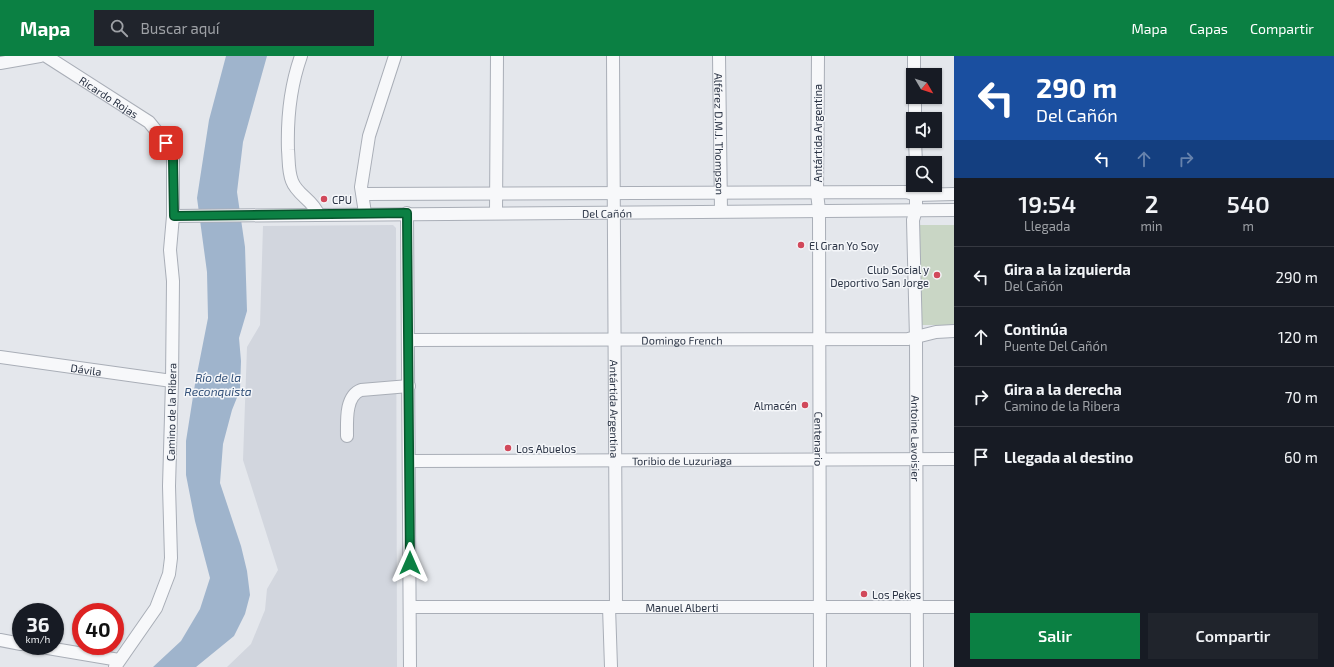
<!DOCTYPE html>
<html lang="es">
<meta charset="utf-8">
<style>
body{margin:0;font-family:"Exo 2",sans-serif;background:#20242c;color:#f1f3f6;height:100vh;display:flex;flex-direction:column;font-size:15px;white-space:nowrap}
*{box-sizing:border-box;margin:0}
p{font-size:13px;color:#9ea1a6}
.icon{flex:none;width:22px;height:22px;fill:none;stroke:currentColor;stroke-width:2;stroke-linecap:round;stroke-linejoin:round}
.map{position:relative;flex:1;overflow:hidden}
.details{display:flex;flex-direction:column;background:#171b24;width:380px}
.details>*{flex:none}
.guide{background:#1a4fa0;color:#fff;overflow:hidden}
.needle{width:26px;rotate:129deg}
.tools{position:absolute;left:906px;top:12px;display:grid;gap:8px}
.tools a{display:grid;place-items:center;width:36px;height:36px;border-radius:0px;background:#171b24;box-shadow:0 1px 3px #0004;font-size:20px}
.speed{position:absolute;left:12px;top:547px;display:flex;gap:8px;font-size:20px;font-weight:700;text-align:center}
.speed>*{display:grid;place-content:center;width:52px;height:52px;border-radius:50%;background:#171b24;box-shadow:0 1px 3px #0004;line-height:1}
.speed small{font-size:10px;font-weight:400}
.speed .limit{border:6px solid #d22;background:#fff;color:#111}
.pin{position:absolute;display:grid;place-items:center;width:34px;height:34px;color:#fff;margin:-17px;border-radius:8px;box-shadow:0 2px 6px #0006}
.me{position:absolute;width:44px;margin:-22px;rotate:0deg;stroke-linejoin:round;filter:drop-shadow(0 0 3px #0008)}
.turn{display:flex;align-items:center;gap:14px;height:84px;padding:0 16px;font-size:18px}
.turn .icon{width:52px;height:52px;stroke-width:2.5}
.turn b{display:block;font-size:28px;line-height:34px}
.lanes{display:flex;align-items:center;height:38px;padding:0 16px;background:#0003;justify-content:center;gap:20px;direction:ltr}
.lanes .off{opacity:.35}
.eta{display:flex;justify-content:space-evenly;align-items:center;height:68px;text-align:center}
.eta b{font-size:24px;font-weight:600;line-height:28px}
.action{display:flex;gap:8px;margin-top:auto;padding:8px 16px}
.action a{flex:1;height:46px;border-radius:0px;background:#0b8043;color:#fff;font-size:16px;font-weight:600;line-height:46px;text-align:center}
.action a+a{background:#20242c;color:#f1f3f6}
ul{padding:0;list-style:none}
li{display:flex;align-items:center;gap:12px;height:60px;padding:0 16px;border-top:1px solid #363941}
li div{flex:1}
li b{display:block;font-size:15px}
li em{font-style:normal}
header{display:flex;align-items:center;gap:24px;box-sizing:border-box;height:56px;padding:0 20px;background:#0b8043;color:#fff}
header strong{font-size:19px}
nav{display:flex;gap:22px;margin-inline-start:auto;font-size:14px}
.search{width:280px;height:36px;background:#20242c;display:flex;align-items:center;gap:10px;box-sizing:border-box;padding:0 14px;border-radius:0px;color:#9ea1a6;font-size:15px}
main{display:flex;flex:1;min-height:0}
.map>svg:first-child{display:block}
.built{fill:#d2d6de}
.green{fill:#c9d6c5}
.water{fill:#9fb4cc}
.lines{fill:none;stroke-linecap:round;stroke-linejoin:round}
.minor-casing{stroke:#a9aeb7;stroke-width:14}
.minor{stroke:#f7f8fa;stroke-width:12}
.route-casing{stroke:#07532c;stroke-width:10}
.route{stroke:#0b8043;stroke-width:7}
.poi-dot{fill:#d1495b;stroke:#f4f6f9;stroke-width:1.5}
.labels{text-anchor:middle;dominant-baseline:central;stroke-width:3;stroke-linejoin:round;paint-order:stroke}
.street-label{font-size:11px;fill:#2b3445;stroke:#f4f6f9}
.poi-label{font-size:11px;fill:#2b3445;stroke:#f4f6f9;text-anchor:start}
.water-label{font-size:12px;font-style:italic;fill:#34527a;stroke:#f4f6f9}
</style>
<header>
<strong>Mapa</strong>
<div class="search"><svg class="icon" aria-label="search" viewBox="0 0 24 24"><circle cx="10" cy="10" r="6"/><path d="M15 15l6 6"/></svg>Buscar aquí</div>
<nav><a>Mapa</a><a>Capas</a><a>Compartir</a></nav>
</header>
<main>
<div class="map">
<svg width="954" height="611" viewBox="0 0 954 611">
<rect width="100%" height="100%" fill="#e4e7ec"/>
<polygon class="built" points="393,169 396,172 397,611 227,611 251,588 265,554 267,533 278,514 243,404 247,291 260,269 263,170"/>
<polygon class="green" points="917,169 954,169 954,269 921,269"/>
<polygon class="water" points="226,0 267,0 243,86 237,136 245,191 247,255 239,282 241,305 240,334 232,354 223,388 220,427 241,490 247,515 250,539 245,558 234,580 196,611 153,611 181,585 200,553 210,522 195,465 186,419 186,385 195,328 208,262 207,216 197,142 209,64"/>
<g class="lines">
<defs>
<g id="minor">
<path id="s1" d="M46 0 149 66 166 87 173 103V160L170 194 173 225 172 325 169 430 171 502 169 518 156 552 115 611"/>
<path d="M301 0C290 31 287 62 288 94 289 104 288 115 292 125 297 139 313 144 318 158"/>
<path id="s2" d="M613 0 616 551"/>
<path id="s3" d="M719 0 721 155"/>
<path id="s4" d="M818 0 817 137 819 154 820 611"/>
<polyline points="914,0 914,19"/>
<polyline points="0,7 40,0"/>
<polyline points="915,41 915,63"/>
<polyline points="915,85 916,107"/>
<path id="s5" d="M916 129V154L913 164 916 282 917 611"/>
<polyline points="363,138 907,136 916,139 954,138"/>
<polyline points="496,156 497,0"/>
<polyline points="365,157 361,131 369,80 395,0"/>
<polyline points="407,157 410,611"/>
<path id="s6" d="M173 160 954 154"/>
<path id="s7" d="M409 284 908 283 936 276 954 275"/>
<path id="s8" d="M0 301 172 325"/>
<path d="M347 380C347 365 345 340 361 334L409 330"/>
<path id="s9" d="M409 405 954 403"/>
<path id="s10" d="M410 551H954"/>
<polyline points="609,551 611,611"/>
<polyline points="0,584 21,588"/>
<polyline points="36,590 119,604"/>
</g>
</defs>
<use href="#minor" class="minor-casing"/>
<use href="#minor" class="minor"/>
</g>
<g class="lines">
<defs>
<polyline id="route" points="166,87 173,103 174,160 407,157 410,507"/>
</defs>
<use href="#route" class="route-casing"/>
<use href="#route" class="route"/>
</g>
<g class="poi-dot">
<circle cx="324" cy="143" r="4"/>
<circle cx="801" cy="189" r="4"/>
<circle cx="937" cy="219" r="4"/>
<circle cx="805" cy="349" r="4"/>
<circle cx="508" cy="392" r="4"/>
<circle cx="864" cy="538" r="4"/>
</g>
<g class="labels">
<g class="street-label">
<text stroke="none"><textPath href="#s1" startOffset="75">Ricardo Rojas</textPath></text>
<text transform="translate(817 77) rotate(-90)">Antártida Argentina</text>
<text stroke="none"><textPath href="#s3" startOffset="78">Alférez D.M.J. Thompson</textPath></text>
<text stroke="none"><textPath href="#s6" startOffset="434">Del Cañón</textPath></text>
<text stroke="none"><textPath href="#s7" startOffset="273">Domingo French</textPath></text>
<text stroke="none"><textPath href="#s8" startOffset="87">Dávila</textPath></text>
<text stroke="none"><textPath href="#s2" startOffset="353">Antártida Argentina</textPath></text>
<text transform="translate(171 356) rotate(-89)">Camino de la Ribera</text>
<text stroke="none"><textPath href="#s5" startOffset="254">Antoine Lavoisier</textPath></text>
<text stroke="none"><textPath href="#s4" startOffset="383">Centenario</textPath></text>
<text stroke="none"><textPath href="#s9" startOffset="273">Toribio de Luzuriaga</textPath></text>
<text stroke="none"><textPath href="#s10" startOffset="272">Manuel Alberti</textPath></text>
</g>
<g class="poi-label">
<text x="332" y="143">CPU</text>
<text x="809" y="189">El Gran Yo Soy</text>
<text x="929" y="213" text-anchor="end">Club Social y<tspan x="929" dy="13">Deportivo San Jorge</tspan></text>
<text x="797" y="349" text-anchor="end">Almacén</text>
<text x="516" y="392">Los Abuelos</text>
<text x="872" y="538">Los Pekes</text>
</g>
<g class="water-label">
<text x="218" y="321">Río de la<tspan x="218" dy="14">Reconquista</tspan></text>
</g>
</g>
</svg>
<div class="tools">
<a><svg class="needle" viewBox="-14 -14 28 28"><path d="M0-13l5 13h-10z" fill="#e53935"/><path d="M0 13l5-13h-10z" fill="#9ea1a6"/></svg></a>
<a><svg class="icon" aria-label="sound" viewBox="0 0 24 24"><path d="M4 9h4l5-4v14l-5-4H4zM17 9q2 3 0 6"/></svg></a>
<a><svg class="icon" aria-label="search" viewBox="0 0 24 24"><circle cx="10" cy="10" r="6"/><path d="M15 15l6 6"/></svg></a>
</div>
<div class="speed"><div>36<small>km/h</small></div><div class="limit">40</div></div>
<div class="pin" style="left:166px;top:87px;background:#d93025"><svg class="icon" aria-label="arrive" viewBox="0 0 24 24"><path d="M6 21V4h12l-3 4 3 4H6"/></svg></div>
<svg class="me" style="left:410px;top:507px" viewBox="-20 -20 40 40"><path d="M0-17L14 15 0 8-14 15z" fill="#0b8043" stroke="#fff" stroke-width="4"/></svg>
</div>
<section class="details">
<div class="guide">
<div class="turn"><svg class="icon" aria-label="left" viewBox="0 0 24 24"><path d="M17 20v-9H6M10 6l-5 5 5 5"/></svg><div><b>290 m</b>Del Cañón</div></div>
<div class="lanes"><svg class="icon" aria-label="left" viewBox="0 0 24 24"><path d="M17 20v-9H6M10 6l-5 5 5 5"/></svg><svg class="icon off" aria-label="ahead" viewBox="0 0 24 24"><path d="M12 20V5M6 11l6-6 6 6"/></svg><svg class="icon off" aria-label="right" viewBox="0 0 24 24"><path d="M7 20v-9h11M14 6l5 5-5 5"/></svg></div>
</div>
<div class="eta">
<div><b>19:54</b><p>Llegada</p></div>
<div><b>2</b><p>min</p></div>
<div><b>540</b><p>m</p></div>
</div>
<ul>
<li><svg class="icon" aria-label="left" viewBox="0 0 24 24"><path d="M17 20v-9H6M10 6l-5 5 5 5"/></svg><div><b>Gira a la izquierda</b><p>Del Cañón</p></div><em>290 m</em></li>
<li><svg class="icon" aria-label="ahead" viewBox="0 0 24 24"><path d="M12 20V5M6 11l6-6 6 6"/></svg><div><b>Continúa</b><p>Puente Del Cañón</p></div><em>120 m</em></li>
<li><svg class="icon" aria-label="right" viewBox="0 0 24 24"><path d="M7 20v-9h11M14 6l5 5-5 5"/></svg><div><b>Gira a la derecha</b><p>Camino de la Ribera</p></div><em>70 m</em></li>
<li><svg class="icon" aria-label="arrive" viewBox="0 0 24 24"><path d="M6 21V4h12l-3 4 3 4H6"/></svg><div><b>Llegada al destino</b></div><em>60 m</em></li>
</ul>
<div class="action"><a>Salir</a><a>Compartir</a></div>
</section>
</main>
